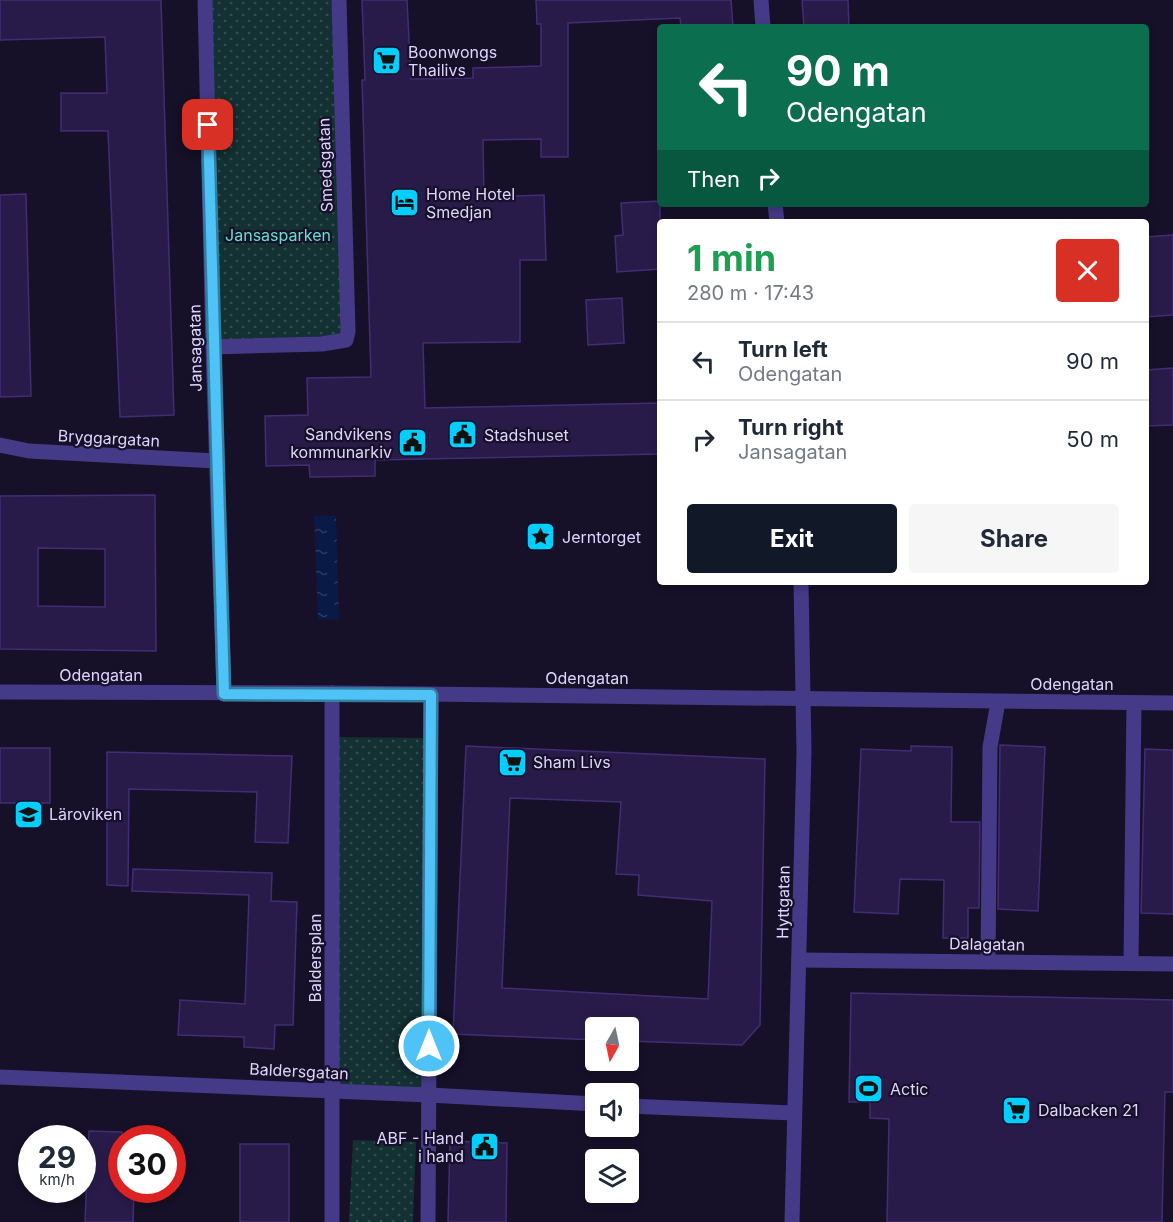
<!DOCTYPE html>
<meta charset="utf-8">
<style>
body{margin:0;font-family:Inter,sans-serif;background:#f6f6f7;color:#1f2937;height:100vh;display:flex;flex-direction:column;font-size:22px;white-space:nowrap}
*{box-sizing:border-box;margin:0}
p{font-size:20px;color:#747a83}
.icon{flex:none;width:33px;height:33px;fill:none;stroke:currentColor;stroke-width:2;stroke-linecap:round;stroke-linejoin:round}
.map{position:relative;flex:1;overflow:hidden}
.details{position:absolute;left:657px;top:219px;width:492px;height:366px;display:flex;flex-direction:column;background:#fff;border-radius:6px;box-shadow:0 3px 9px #0003}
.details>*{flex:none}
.hud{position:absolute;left:657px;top:24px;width:492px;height:183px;border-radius:6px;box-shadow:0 3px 9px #0003;background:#0b6e4f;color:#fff;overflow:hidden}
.needle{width:39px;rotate:189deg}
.controls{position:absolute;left:585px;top:1017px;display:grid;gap:12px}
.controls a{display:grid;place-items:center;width:54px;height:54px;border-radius:6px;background:#fff;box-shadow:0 3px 9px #0003;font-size:30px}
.speed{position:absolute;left:18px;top:1125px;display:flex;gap:12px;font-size:30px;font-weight:700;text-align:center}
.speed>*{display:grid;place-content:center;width:78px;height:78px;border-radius:50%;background:#fff;box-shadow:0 3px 9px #0003;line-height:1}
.speed small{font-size:15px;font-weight:400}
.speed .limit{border:9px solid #d22;background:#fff;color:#111}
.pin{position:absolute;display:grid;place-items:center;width:51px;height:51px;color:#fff;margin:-26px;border-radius:12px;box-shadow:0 3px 9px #0006}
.me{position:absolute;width:66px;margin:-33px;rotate:0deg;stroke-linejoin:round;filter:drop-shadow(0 0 4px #0008)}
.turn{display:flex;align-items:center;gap:21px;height:126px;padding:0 30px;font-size:27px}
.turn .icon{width:78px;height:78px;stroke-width:2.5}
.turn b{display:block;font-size:42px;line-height:51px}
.then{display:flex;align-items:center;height:57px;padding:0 30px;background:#0003;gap:12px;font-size:22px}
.round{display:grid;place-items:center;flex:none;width:63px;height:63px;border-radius:6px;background:#f6f6f7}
.summary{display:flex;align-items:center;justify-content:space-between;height:102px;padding:0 30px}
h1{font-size:36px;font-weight:700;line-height:45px;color:#1e9e55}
.cta{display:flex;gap:12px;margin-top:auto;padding:12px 30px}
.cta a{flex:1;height:69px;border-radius:6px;background:#111827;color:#fff;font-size:24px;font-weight:700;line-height:69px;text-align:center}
.cta a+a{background:#f6f6f7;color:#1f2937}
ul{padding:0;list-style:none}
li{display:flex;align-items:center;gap:18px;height:78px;padding:0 30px;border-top:2px solid #e0e1e3}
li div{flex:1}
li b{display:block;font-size:22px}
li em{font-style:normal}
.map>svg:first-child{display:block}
.park{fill:url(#park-dots)}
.water{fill:url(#water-ripples)}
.building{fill:#291b49;stroke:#422d75;stroke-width:1.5;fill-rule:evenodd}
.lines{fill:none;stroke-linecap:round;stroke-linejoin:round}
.street{stroke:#453a87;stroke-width:15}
.route-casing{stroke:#337fa1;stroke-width:15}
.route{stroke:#4fc3f7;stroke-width:10}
.labels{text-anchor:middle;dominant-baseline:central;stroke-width:4.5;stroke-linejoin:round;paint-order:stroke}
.poi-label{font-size:16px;fill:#dfd6ff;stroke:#161028;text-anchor:start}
.street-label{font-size:16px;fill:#dfd6ff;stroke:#161028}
.park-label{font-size:16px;fill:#61e1cd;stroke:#161028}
</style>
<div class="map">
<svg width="1173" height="1222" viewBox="0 0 1173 1222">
<defs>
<pattern id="park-dots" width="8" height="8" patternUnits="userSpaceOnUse" patternTransform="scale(1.5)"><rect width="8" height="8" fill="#133032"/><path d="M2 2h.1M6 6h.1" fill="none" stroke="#354d51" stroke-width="1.8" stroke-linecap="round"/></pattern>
<pattern id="water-ripples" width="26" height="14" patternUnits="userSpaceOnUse" patternTransform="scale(1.5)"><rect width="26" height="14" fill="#0a1a46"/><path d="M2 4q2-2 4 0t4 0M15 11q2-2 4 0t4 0" fill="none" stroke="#2d3b62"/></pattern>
</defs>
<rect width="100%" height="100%" fill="#161028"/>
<g class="park">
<polygon points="205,0 339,0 346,340 213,347"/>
<polygon points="333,737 430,738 429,1095 333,1091"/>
<polygon points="353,1140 416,1142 413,1222 349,1222"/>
</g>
<polygon class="water" points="314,516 336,516 339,620 318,619"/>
<g class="building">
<polygon points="0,0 161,0 174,415 120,417 108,131 61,131 61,93 107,93 105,37 0,40"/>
<polygon points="362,0 407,0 411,79 473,78 473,68 541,66 541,24 537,24 536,0 731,0 733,27 681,27 680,18 568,23 568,157 541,157 541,139 483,140 484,197 544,195 546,260 520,260 520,342 423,343 425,408 660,403 660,454 375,460 375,476 310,477 309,465 266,466 265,416 308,415 307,378 371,377 362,80 365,80"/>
<polygon points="802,0 848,0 849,27 804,27"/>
<polygon points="26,194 31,396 0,397 0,195"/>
<polygon points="660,201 660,269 617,272 615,236 623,235 621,203"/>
<polygon points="1173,235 1173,315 1146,317 1146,237"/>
<polygon points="622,298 624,343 588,345 586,300"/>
<polygon points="1173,368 1173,425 1146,426 1146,370"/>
<path d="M155 495 156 651 0 649V496ZM38 548 105 549V607L38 606Z"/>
<polygon points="1000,745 1045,747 1038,911 998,909"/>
<path d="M466 746 765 759 760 1025 742 1045 628 1041V1028H596V1040L453 1034ZM510 798 621 802 616 874 639 875 638 895 712 901 708 999 502 988Z"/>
<polygon points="911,746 952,747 951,822 980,822 979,908 968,908 968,938 943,938 944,880 900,879 898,914 854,912 861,749 911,751"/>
<rect x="0" y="748" width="50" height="55"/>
<polygon points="1145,749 1173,750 1173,914 1141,913"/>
<polygon points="107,752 292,756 288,843 255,842 257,792 129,789 128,886 107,885"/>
<polygon points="133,869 272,873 271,901 297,902 293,1025 275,1025 274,1049 244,1047 244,1037 178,1035 180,1000 245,1004 249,895 132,891"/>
<polygon points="851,993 1173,1000 1173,1092 1165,1092 1162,1222 887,1222 889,1119 870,1118 870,1102 849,1102"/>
<polygon points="89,1131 122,1132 122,1190 134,1190 133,1222 85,1222"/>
<polygon points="450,1141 507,1143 506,1222 448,1222"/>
<rect x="240" y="1144" width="49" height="78"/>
</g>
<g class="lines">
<g class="street">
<polyline points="205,0 213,347 224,694"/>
<polyline points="761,0 763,27"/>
<polyline points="775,204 777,222"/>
<polyline points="213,347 322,344 346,340 348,332 339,0"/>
<polyline points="0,445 29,451 216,461"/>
<polyline points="0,692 332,693 1173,703"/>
<polyline points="800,960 1173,964"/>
<polyline points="988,962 990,747 998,702"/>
<polyline points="1131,963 1134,703"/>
<polyline points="0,1077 429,1095 596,1104"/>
<polyline points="628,1106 794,1113"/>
<polyline points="332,1222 332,693"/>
<polyline points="428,1222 431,695"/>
<polyline points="792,1222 804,752 801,582"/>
</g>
</g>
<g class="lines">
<defs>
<polyline id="route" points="208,125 224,694 431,695 429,1046"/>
</defs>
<use href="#route" class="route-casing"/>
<use href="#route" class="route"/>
</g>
<defs>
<symbol id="supermarket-square" viewBox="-11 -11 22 22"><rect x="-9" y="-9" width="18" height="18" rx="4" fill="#02ceff" stroke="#161028"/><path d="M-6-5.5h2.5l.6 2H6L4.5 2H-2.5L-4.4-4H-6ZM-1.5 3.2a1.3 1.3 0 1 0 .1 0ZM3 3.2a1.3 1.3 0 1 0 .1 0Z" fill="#111"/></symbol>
<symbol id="hotel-square" viewBox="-11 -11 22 22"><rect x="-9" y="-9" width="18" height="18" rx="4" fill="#02ceff" stroke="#161028"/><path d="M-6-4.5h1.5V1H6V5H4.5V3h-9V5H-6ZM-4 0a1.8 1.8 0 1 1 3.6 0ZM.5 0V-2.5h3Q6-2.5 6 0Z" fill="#111"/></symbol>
<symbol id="civic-square" viewBox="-11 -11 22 22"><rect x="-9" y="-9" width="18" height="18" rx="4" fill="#02ceff" stroke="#161028"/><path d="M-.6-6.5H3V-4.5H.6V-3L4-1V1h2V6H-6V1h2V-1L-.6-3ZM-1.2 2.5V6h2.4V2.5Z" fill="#111"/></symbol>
<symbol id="sight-square" viewBox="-11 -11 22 22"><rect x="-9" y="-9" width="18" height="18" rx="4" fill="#02ceff" stroke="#161028"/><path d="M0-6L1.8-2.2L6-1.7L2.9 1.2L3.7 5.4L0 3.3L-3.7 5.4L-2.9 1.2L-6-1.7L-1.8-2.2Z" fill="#111"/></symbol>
<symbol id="school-square" viewBox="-11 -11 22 22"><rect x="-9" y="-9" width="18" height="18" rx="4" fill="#02ceff" stroke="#161028"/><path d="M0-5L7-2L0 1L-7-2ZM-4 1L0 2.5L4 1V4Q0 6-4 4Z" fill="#111"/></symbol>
<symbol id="stadium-square" viewBox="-11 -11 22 22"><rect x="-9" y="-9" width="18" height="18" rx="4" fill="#02ceff" stroke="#161028"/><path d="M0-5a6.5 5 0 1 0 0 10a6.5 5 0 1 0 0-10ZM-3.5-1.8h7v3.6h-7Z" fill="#111"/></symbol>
</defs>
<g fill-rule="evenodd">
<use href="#supermarket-square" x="370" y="44" width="33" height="33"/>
<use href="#hotel-square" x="388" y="186" width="33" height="33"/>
<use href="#civic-square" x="446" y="418" width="33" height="33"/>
<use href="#civic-square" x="396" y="426" width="33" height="33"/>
<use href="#sight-square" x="524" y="520" width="33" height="33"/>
<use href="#supermarket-square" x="496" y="746" width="33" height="33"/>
<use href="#school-square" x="12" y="798" width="33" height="33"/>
<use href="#stadium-square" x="852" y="1072" width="33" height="33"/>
<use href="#supermarket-square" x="1000" y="1094" width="33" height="33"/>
<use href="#civic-square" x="468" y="1130" width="33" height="33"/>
</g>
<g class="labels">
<g class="poi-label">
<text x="408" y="52">Boonwongs<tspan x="408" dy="18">Thailivs</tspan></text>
<text x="426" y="194">Home Hotel<tspan x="426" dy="18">Smedjan</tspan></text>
<text x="392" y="434" text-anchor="end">Sandvikens<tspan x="392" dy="18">kommunarkiv</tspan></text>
<text x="484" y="435">Stadshuset</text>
<text x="562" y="537">Jerntorget</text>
<text x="533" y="762">Sham Livs</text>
<text x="49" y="814">Läroviken</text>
<text x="890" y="1089">Actic</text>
<text x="1038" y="1110">Dalbacken 21</text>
<text x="464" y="1138" text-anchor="end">ABF - Hand<tspan x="464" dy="18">i hand</tspan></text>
</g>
<g class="street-label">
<text transform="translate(325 165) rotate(-92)">Smedsgatan</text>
<text transform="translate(195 348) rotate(-91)">Jansagatan</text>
<text transform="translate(109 438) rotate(3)">Bryggargatan</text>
<text x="101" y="675">Odengatan</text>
<text x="587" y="678">Odengatan</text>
<text x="1072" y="684">Odengatan</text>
<text transform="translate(783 902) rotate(-89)">Hyttgatan</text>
<text transform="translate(987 944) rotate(1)">Dalagatan</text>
<text transform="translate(315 958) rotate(-90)">Baldersplan</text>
<text transform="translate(299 1071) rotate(3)">Baldersgatan</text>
</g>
<g class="park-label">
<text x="278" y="235">Jansasparken</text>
</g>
</g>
</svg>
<div class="controls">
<a><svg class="needle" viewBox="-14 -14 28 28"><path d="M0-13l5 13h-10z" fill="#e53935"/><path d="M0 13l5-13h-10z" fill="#747a83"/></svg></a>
<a><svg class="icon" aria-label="sound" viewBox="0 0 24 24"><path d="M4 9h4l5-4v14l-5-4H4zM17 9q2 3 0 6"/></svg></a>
<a><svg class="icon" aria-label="layers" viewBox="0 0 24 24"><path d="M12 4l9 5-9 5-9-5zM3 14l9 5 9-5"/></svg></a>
</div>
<div class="speed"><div>29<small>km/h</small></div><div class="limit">30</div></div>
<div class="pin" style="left:208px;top:125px;background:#d93025"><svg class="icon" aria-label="arrive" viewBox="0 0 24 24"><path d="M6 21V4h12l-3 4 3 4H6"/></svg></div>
<svg class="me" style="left:429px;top:1046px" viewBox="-20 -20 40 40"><circle r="17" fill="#4fc3f7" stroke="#fff" stroke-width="3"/><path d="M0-11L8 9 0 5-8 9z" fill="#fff"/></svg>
<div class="hud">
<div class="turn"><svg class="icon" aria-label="left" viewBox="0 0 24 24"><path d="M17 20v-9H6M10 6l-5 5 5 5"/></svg><div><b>90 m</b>Odengatan</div></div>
<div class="then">Then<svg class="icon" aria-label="right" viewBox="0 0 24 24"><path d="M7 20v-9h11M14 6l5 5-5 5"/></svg></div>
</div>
<section class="details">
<div class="summary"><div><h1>1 min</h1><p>280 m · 17:43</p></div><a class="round" style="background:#d93025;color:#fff"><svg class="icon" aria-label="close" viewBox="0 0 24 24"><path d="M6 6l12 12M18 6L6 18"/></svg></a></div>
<ul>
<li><svg class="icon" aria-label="left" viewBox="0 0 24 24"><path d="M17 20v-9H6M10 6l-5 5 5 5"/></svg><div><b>Turn left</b><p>Odengatan</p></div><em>90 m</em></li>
<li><svg class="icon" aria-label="right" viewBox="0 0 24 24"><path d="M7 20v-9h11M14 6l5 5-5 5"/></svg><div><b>Turn right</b><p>Jansagatan</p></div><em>50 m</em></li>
</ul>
<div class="cta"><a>Exit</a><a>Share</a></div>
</section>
</div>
